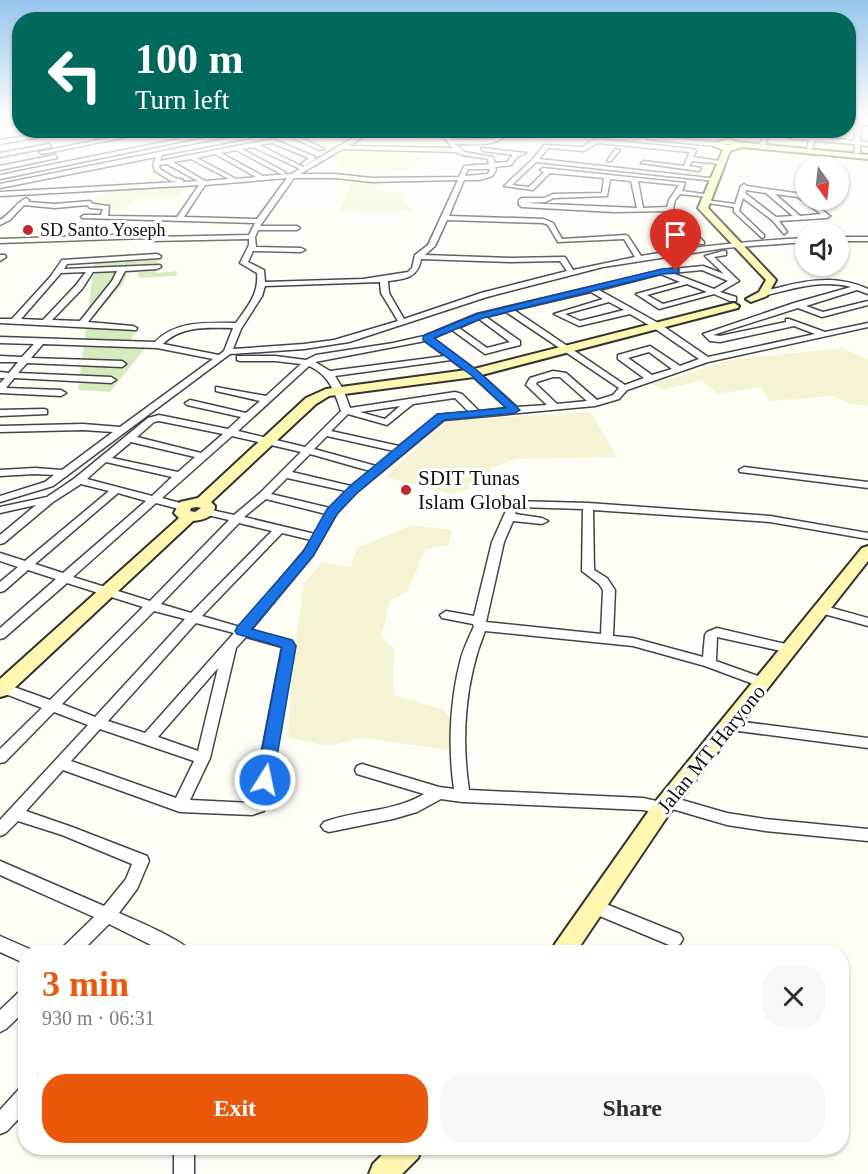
<!DOCTYPE html>
<meta charset="utf-8">
<style>
body{margin:0;font-family:Georgia,serif;background:#f7f7f7;color:#2b2b33;height:100vh;display:flex;flex-direction:column;font-size:22px;white-space:nowrap}
*{box-sizing:border-box;margin:0}
p{font-size:20px;color:#7c7c81}
.icon{flex:none;width:33px;height:33px;fill:none;stroke:currentColor;stroke-width:2;stroke-linecap:round;stroke-linejoin:round}
.map{position:relative;flex:1;overflow:hidden}
.details{position:absolute;left:18px;top:945px;width:831px;height:210px;display:flex;flex-direction:column;background:#fff;border-radius:24px;box-shadow:0 2px 4px #0004}
.details>*{flex:none}
.banner{position:absolute;left:12px;top:12px;width:844px;height:126px;border-radius:24px;box-shadow:0 2px 4px #0004;background:#00695c;color:#fff;overflow:hidden}
.needle{width:39px;rotate:165deg}
.fabs{position:absolute;left:795px;top:156px;display:grid;gap:12px}
.fabs a{display:grid;place-items:center;width:54px;height:54px;border-radius:50%;background:#fff;box-shadow:0 2px 4px #0004;font-size:30px}
.pin{position:absolute;display:grid;place-items:center;width:51px;height:51px;color:#fff;margin:-62px -26px;border-radius:50% 50% 50% 0;rotate:-45deg;box-shadow:0 0 6px #0007}
.pin .icon{rotate:45deg}
.me{position:absolute;width:66px;margin:-33px;rotate:10deg;stroke-linejoin:round;filter:drop-shadow(0 0 4px #0008)}
.turn{display:flex;align-items:center;gap:21px;height:126px;padding:0 24px;font-size:27px}
.turn .icon{width:78px;height:78px;stroke-width:2.5}
.turn b{display:block;font-size:42px;line-height:51px}
.round{display:grid;place-items:center;flex:none;width:63px;height:63px;border-radius:24px;background:#f7f7f7}
.head{display:flex;align-items:center;justify-content:space-between;height:102px;padding:0 24px}
h1{font-size:36px;font-weight:700;line-height:45px;color:#ea580c}
.primary-button{display:flex;gap:12px;margin-top:auto;padding:12px 24px}
.primary-button a{flex:1;height:69px;border-radius:24px;background:#ea580c;color:#fff;font-size:24px;font-weight:700;line-height:69px;text-align:center}
.primary-button a+a{background:#f7f7f7;color:#2b2b33}
.map>svg:first-child{display:block}
.farmland{fill:#f6f3d4}
.green{fill:#d5ebbd}
.pitch{fill:#e6f2cf}
.lines{fill:none;stroke-linecap:round;stroke-linejoin:round}
.street-casing{stroke:#444;stroke-width:3}
.secondary-casing{stroke:#333;stroke-width:4}
.street{fill:#fff;fill-rule:evenodd}
.secondary{fill:#fff6b0;fill-rule:evenodd}
.route{fill:#1a73e8;stroke:#114b97;stroke-width:1.5}
.poi-dot{fill:#c4262e;stroke:#fff;stroke-width:2}
.labels{text-anchor:middle;dominant-baseline:central;stroke-width:6;stroke-linejoin:round;paint-order:stroke}
.far-poi-label{font-size:18px;fill:#111;stroke:#fff;text-anchor:start}
.poi-label{font-size:21px;fill:#111;stroke:#fff;text-anchor:start}
.street-label{font-size:21px;fill:#111;stroke:#fff}
</style>
<div class="map">
<svg width="868" height="1174" viewBox="0 0 868 1174">
<rect width="100%" height="100%" fill="#fffdf5"/>
<g class="farmland">
<polygon points="359,147 427,151 412,170 346,169 332,155 354,153"/>
<polygon points="351,181 379,182 374,191 400,192 412,211 340,212"/>
<polygon points="208,182 206,188 183,189 179,197 136,197 126,209 85,210 114,186"/>
<polygon points="842,348 868,359 868,406 850,404 832,396 770,401 760,387 718,394 701,380 664,390 648,383 685,375 729,360"/>
<polygon points="591,412 617,457 516,459 490,468 489,483 451,494 385,477 442,425 455,420"/>
<polygon points="412,525 452,530 448,545 426,549 407,592 390,601 381,637 394,649 393,695 442,709 456,723 456,751 362,738 328,746 288,738 292,667 304,583 322,562 351,567 357,548"/>
</g>
<polygon class="green" points="160,252 156,273 177,271 176,276 139,278 138,272 127,273 123,284 88,323 139,327 130,341 150,342 110,392 78,390 95,257"/>
<polygon class="pitch" points="310,130 366,130 366,131 344,141 301,134"/>
<g class="lines">
<defs>
<g id="street">
<polygon points="0,120 20,121 20,125 0,124"/>
<polygon points="849,120 868,121 868,125 849,124"/>
<path d="M858 129 861 131 860 142H868V146L860 145V152L857 154 854 152 855 144 814 141 813 148 810 150 807 148 809 140 794 139 770 131 765 145 760 144 765 130C780 130 794 135 809 137L810 130H816L815 137 855 141V131Z"/>
<polygon points="64,130 80,130 0,144 0,140"/>
<polygon points="87,130 93,130 102,137 97,138"/>
<polygon points="148,130 161,130 42,154 39,152"/>
<polygon points="223,130 236,130 0,179 0,175"/>
<path d="M269 130H286L324 149 319 150 280 132 162 155 160 161 273 139 315 157V159L304 166 301 164 309 158 272 143 259 145 303 167 367 130H374L349 146 453 148 437 130H443L452 140 495 139 499 135V130H505V133H532L534 130H540L533 137H504C492 147 471 144 455 144L464 152 493 157 495 163 507 162 513 155 483 151 481 148 526 153 517 157 511 165 495 167 496 170 492 176 480 180H464L449 216 544 219 553 223 562 239 626 235 628 236 641 256C696 246 750 241 806 238V242L725 248 603 267 487 297 349 342 304 349 230 354 53 486 0 502V496L45 482 54 475 35 474 0 476V470L35 468 62 470 113 432 83 430 0 432V426L83 424 120 427 213 359 157 348 43 344 31 358 122 361 126 364 122 367 27 363 18 373 111 377 116 380 111 383 14 378 6 388 61 390 66 393 61 396 0 393V383L5 378H0V372L9 373 18 362H0V356L22 357 34 344 0 343V337L155 342C177 320 207 323 236 323 248 306 259 294 257 273L240 263 249 245V239L152 241 146 238 0 243V239L148 234 154 237 249 235 255 223 82 218 81 217 84 215H101L103 209 90 208 87 205 55 208 24 205 10 220 0 225V220C10 214 16 203 26 198L29 200 28 202 55 204 90 201 93 204 109 206 108 216 177 217 199 185 0 196V192L178 182 171 181 155 171 153 164 156 157 0 188V184ZM253 147 298 168 300 169 291 174 263 176 221 153 236 150 281 174H285V172L242 149ZM343 149 456 152 462 155 488 159 489 164 464 166 459 177 372 178 335 174H300ZM215 154 256 177 236 179 197 158ZM191 159 229 179 205 181 173 162ZM167 164 198 181 183 182V180L175 178 160 169 159 165ZM468 169H490V170L488 174 465 176ZM287 178 257 219 184 217 205 185ZM294 178H335L372 182 458 180 428 245 415 255 412 268 408 272 363 279 265 282 264 270 248 262 253 251 301 252 305 250 301 248 256 247 255 237 258 230H297L300 228 297 226H260ZM447 220 543 223 548 225 558 242 624 239 635 257 573 270 565 257H562L510 258 425 255 435 246ZM421 259 510 262 560 261 567 271 481 293 404 319 389 293 388 281C405 279 418 278 421 259ZM380 282 381 293 398 321 334 340 304 344 233 349 241 329 262 296 265 286ZM233 328 224 351 219 355 163 344C182 325 209 328 233 328Z"/>
<polygon points="649,136 714,142 717,144 714,146 647,139"/>
<path d="M597 139 693 149 696 151 693 157 725 162 722 164 692 161 689 166 701 168 699 171 641 163 644 161 684 166 690 152 597 143 584 151 548 148 539 159 718 179 715 181 536 162 512 185 529 187 544 172 540 170 543 168 685 183 682 191 711 195 708 197 680 194 675 200 673 209 704 242V244H700L668 211 614 212 522 207 519 205V200L522 198H544L553 194 602 193 604 178 550 173 533 190 504 186 533 159 544 145 583 147 590 141ZM610 179 631 181 637 208 525 203 545 202 554 198 607 196ZM638 181 679 185 669 200 667 207 643 208Z"/>
<polygon points="49,144 51,147 0,157 0,153"/>
<polygon points="615,149 620,150 611,161 607,161"/>
<polygon points="55,155 57,158 0,170 0,166"/>
<path d="M744 184 747 186 802 194 806 196V200H809L830 216 827 218 779 221 787 232 784 234 772 220 743 198 739 211 764 235V237L762 238 734 212V207L702 202 705 200 735 204 741 186ZM746 190 766 193 793 216 776 217 745 193ZM775 194 798 197 821 214 800 216Z"/>
<rect x="838" y="237" width="30" height="4"/>
<path d="M723 251H726V255L714 257 739 281 720 292 736 297V301H730L714 294 659 309 636 294 680 282 661 274 599 290 660 324 708 357 815 334 794 326 720 342 710 341 703 334 794 303 851 287C821 279 792 289 763 296L759 294C765 290 774 289 781 287 812 279 839 276 868 289V294L857 290 806 306 823 312 868 301V305L822 317 798 308 713 335 720 336 786 322V319H789L825 332 868 323V327L708 362 627 390 619 399 595 406 444 420 357 492 337 513 313 555 251 630 292 641 295 646 264 811 252 815 180 812 63 770 26 811 72 827 147 856 149 861 137 889 119 913C133 919 185 941 191 952H147L151 945 109 924 81 952H62L64 946 94 917 0 875V861L104 906 126 879 132 864 62 835 18 821 5 834 0 836V820L88 725 54 712 5 762 0 763V749L42 708 0 692V682L50 700 143 607 67 583 4 638 0 639V628L56 579 28 570 4 591 0 592V582L18 567 0 561V553L25 561 109 491 81 484 53 502 4 543 0 544V535L36 505 0 513V507L47 497 75 478 148 418 159 415 228 429 241 417 187 405 185 403 190 400 246 413 260 401 216 391V387L266 396 301 364 275 361H240L237 360V356H275L306 360 316 355 393 343 424 336 477 314 662 270 703 266 724 274 705 256ZM702 270 728 281 714 289 672 273ZM687 284 707 292 663 304 647 295ZM591 292 603 299 554 314 579 326 630 314 654 328 699 359 680 366 650 346 618 355V359L644 378 625 385 514 310ZM609 302 624 310 580 321 565 314ZM506 312 619 388 613 395 597 400 566 373 553 371 530 378 526 385 547 405 517 407 477 371 433 338 452 330 485 354 520 345V341L486 317ZM479 319 510 342 487 348 459 328ZM425 341 445 356 330 371 315 362ZM649 352 672 369 652 375 628 358ZM451 360 471 375 507 408 479 411 462 394 455 392 350 408 343 389 335 376ZM309 366C329 375 334 390 341 411L305 447 238 431ZM553 377H560L587 401 557 404 536 384 537 382ZM455 398 469 412 438 415 399 446 331 431 348 414 387 425 413 404ZM400 406 385 419 360 412ZM159 421 223 434 201 453 137 437 154 422ZM232 436 301 452 260 493 234 515 207 509 203 510 202 512 203 514 229 520 150 601 73 577 156 503 183 510 187 509 188 507 187 505 162 498ZM327 436 394 451 376 466 314 449ZM131 442 195 457 178 472 112 458ZM310 454 370 471 351 486 292 472ZM106 462 172 477 152 496 87 479ZM287 478 346 491 330 508 271 494ZM118 493 146 501 63 573 35 564ZM266 499 326 514 315 534 244 517ZM239 523 272 531 191 613 161 604ZM282 533 311 540 304 551 240 627 202 616ZM154 611 185 619 95 717 62 704ZM196 623 234 633 145 733 108 721ZM246 637 282 647 252 803 190 800 210 758 236 648ZM218 668 198 751 158 737ZM100 729 194 761 176 798 71 761Z"/>
<path d="M157 254 161 256 160 258 67 264 64 269 160 265 161 267 157 269 125 271 118 284 88 322 133 326 137 328 136 330 0 323V319H12L51 276 62 260ZM117 271 112 281 80 321 52 320 82 289 93 272ZM86 272 76 285 43 320 21 319 61 273Z"/>
<polygon points="0,255 5,255 6,257 0,261"/>
<polygon points="44,409 47,410 47,414 0,416 0,410"/>
<polygon points="744,467 868,482 868,488 740,472 739,470"/>
<path d="M514 501 588 503 770 516 868 533V539L770 522 593 510 594 570 607 578 615 590 613 636 633 638 703 657 705 635 707 632 717 628 790 645 796 649 790 653 717 637 716 661 769 680 771 683 769 686 764 688 705 666 633 646 485 631C465 681 461 737 469 790L643 798 661 802 663 798 668 796 727 813 765 819 868 829V841L765 831 727 825 669 808 667 812 662 814 643 810 462 802 441 799 417 812 393 819 329 832 324 830 321 826 324 822C357 810 394 812 424 794L357 774 355 770 357 766 362 764 439 787 454 789C448 748 450 702 460 662 463 649 469 638 474 626L473 624 442 618 440 615 446 611 474 616 492 542 509 504ZM518 507 583 509 582 571 599 584 603 590 601 634 486 622 504 542 513 521 542 524 548 521 542 518 515 514Z"/>
<polygon points="821,605 868,618 868,626 817,612 815,609 817,606"/>
<polygon points="728,720 868,738 868,748 723,729 721,725 723,721"/>
<polygon points="596,900 680,934 683,939 680,944 674,947 590,912 588,907 590,902"/>
<polygon points="0,936 32,950 33,952 26,952 26,964 0,952"/>
<polygon points="26,989 26,1010 6,1029 0,1032 0,1010 20,991"/>
<polygon points="26,1087 26,1111 7,1131 0,1134 0,1110 19,1089"/>
<rect x="174" y="1148" width="20" height="26"/>
</g>
<g id="secondary">
<path d="M729 139 737 142 868 155V159L742 147 730 151 708 208 776 280 767 296 751 302 746 299 759 292 766 280 698 208 723 150 710 144ZM728 144 732 145H723Z"/>
<path d="M734 303 739 306 738 308 474 377 329 396 316 404 211 502 215 506C215 517 203 520 193 521L7 695 0 697V679L179 518 174 513 180 502 198 498 306 398 326 389 474 369ZM197 507 201 508 195 512 190 511 191 508Z"/>
<polygon points="868,546 868,561 669,814 576,952 551,952 555,944 655,802 862,548"/>
<polygon points="389,1148 422,1148 418,1158 402,1174 369,1174 373,1164"/>
</g>
</defs>
<use href="#street" class="street-casing"/>
<use href="#secondary" class="secondary-casing"/>
<use href="#street" class="street"/>
<use href="#secondary" class="secondary"/>
</g>
<linearGradient id="sky" x2="0" y2="1"><stop stop-color="#95c6ee"/><stop offset="0.42" stop-color="#fffefa"/><stop offset="1" stop-color="#fffefa" stop-opacity="0"/></linearGradient>
<rect width="868" height="283" fill="url(#sky)"/>
<polygon class="route" points="676,268 679,269 679,273 662,274 483,318 434,338 478,371 520,410 515,413 444,420 357,493 337,514 313,556 252,629 292,640 296,646 273,780 271,784 265,786 259,784 256,780 282,647 237,634 235,631 237,627 303,552 327,509 349,487 437,414 506,408 471,375 423,340 423,336 477,314 662,269"/>
<g class="poi-dot">
<circle cx="28" cy="230" r="6"/>
<circle cx="406" cy="490" r="6"/>
</g>
<g class="labels">
<g class="far-poi-label">
<text x="40" y="230">SD Santo Yoseph</text>
</g>
<g class="poi-label">
<text x="418" y="478">SDIT Tunas<tspan x="418" dy="24">Islam Global</tspan></text>
</g>
<g class="street-label">
<text transform="translate(711 749) rotate(-51)">Jalan MT Haryono</text>
</g>
</g>
</svg>
<div class="fabs">
<a><svg class="needle" viewBox="-14 -14 28 28"><path d="M0-13l5 13h-10z" fill="#e53935"/><path d="M0 13l5-13h-10z" fill="#7c7c81"/></svg></a>
<a><svg class="icon" aria-label="sound" viewBox="0 0 24 24"><path d="M4 9h4l5-4v14l-5-4H4zM17 9q2 3 0 6"/></svg></a>
</div>
<div class="pin" style="left:676px;top:271px;background:#d93025"><svg class="icon" aria-label="arrive" viewBox="0 0 24 24"><path d="M6 21V4h12l-3 4 3 4H6"/></svg></div>
<svg class="me" style="left:265px;top:780px" viewBox="-20 -20 40 40"><circle r="17" fill="#1a73e8" stroke="#fff" stroke-width="3"/><path d="M0-11L8 9 0 5-8 9z" fill="#fff"/></svg>
<div class="banner">
<div class="turn"><svg class="icon" aria-label="left" viewBox="0 0 24 24"><path d="M17 20v-9H6M10 6l-5 5 5 5"/></svg><div><b>100 m</b>Turn left</div></div>
</div>
<section class="details">
<div class="head"><div><h1>3 min</h1><p>930 m · 06:31</p></div><a class="round"><svg class="icon" aria-label="close" viewBox="0 0 24 24"><path d="M6 6l12 12M18 6L6 18"/></svg></a></div>
<div class="primary-button"><a>Exit</a><a>Share</a></div>
</section>
</div>
